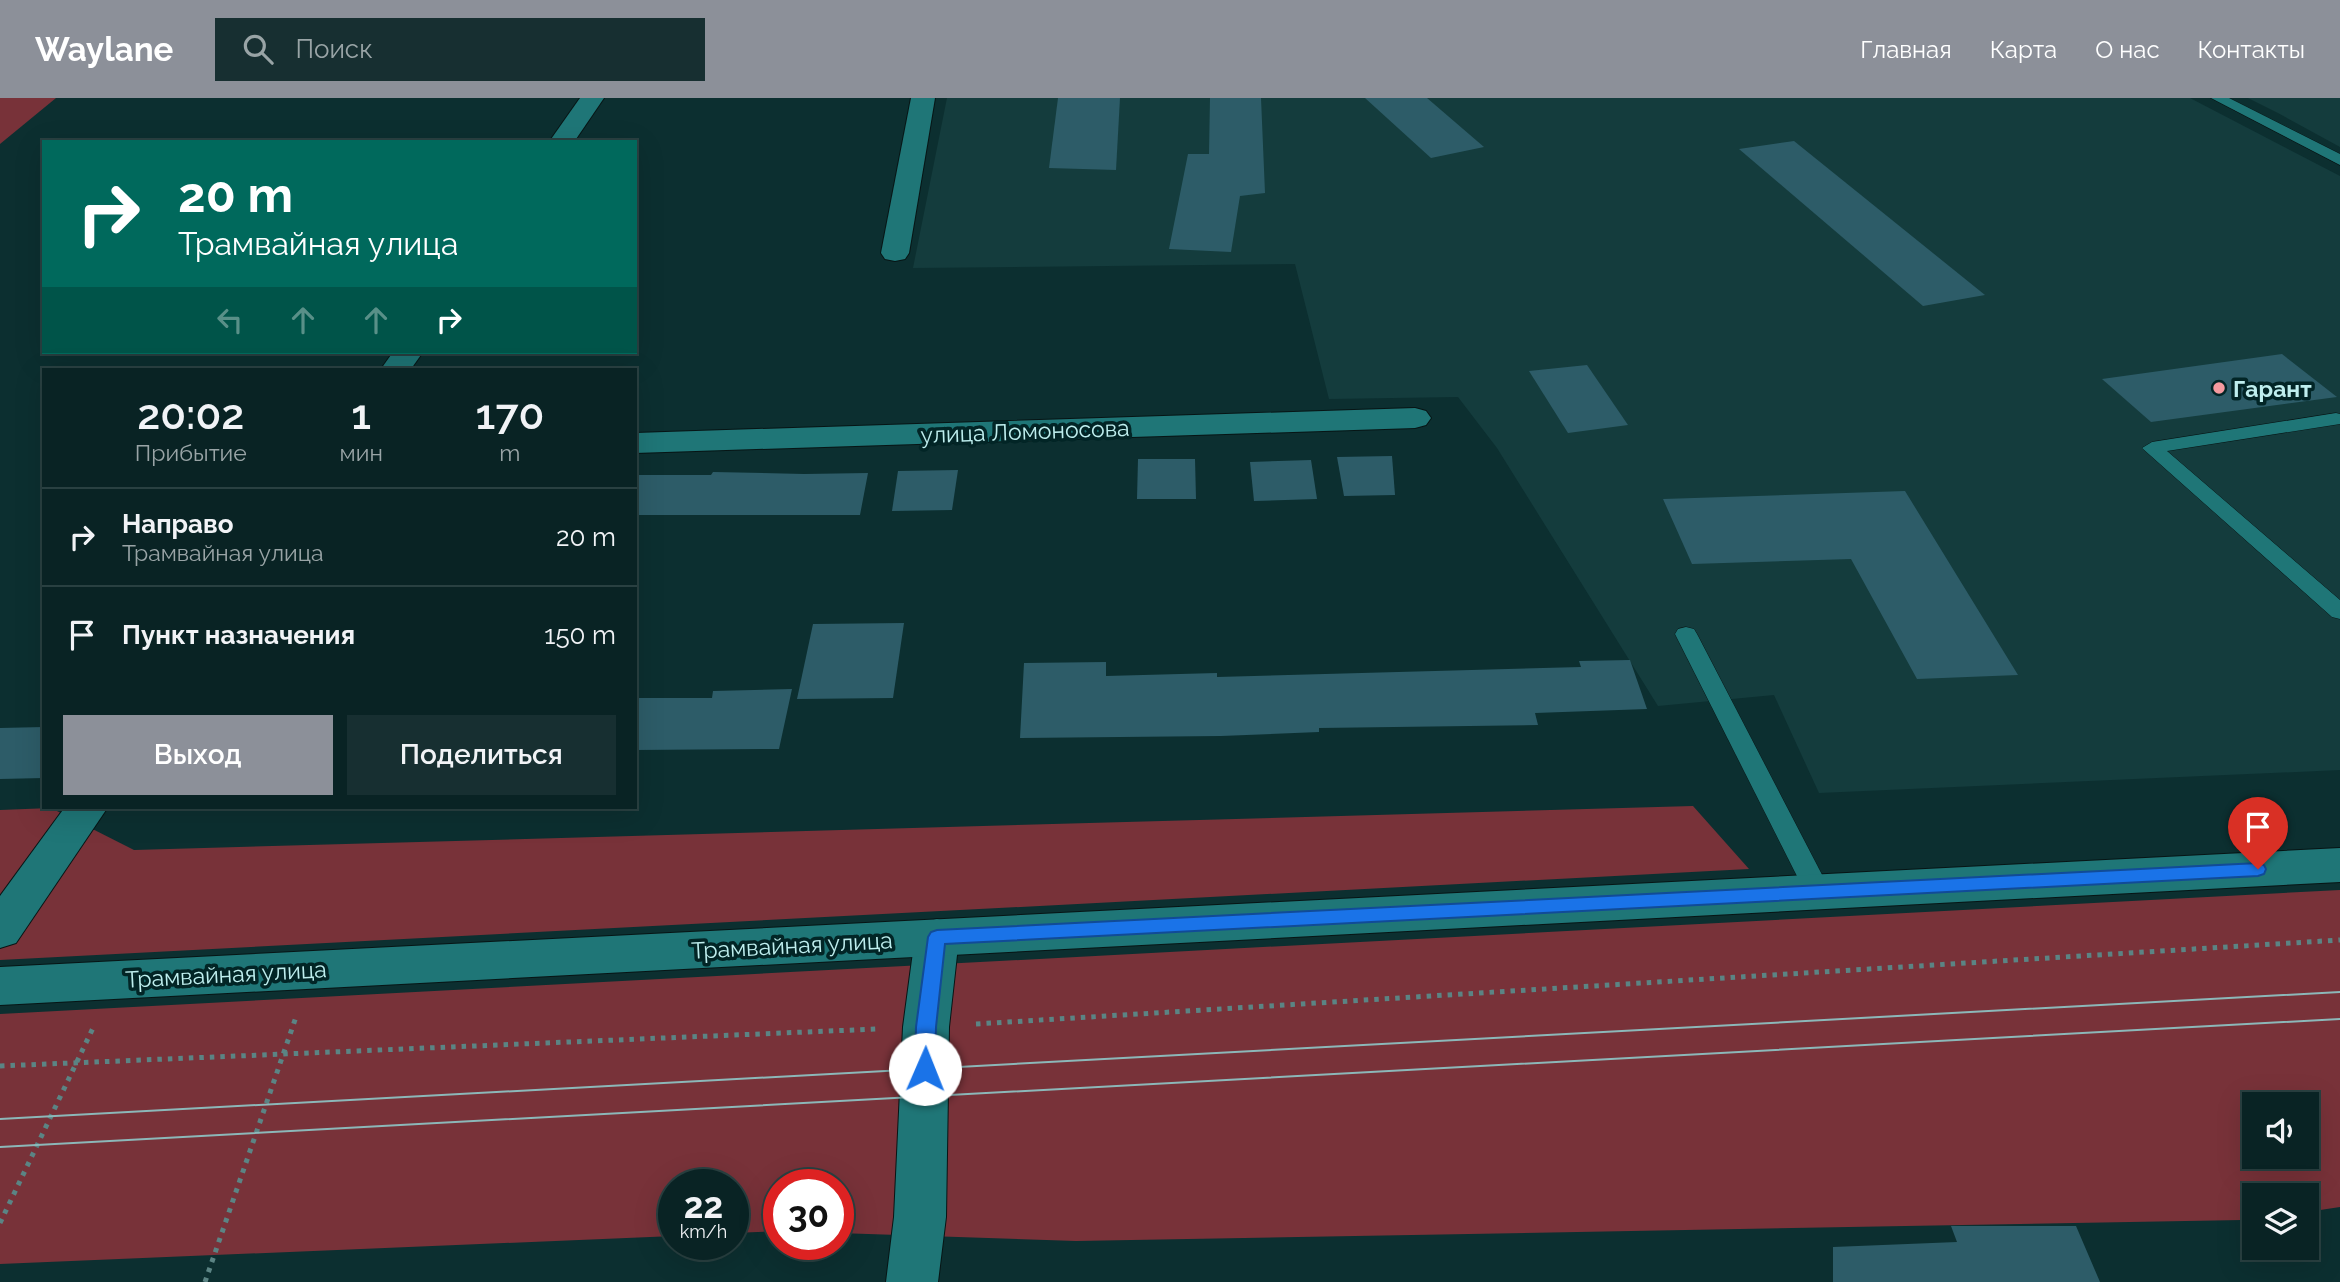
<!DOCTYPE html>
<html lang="ru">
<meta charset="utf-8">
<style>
body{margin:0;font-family:Raleway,sans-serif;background:#172f31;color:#f1f3f6;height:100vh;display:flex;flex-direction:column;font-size:26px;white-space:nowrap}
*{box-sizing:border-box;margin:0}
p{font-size:23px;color:#99a4a6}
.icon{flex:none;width:38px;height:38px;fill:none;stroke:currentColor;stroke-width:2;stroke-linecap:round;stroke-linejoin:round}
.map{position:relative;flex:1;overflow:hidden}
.sheet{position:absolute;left:42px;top:270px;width:595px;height:441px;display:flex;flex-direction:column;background:#092324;border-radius:0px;box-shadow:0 7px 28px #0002,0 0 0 2px #294041}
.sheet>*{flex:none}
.hud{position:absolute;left:42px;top:42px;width:595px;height:214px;border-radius:0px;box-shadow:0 7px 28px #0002,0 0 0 2px #294041;background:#00695c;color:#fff;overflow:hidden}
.controls{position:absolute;left:2242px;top:994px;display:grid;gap:14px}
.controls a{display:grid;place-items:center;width:77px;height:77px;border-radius:0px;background:#092324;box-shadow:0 7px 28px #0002,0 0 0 2px #294041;font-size:35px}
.speed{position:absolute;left:658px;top:1071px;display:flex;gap:14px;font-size:35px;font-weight:700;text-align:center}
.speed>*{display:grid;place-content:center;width:91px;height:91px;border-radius:50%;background:#092324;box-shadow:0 7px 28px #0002,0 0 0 2px #294041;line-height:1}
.speed small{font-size:18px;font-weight:400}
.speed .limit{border:10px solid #d22;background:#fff;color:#111}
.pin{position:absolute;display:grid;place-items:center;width:60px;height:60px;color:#fff;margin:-72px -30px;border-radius:50% 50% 50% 0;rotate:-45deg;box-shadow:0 0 7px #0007}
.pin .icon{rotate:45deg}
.me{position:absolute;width:77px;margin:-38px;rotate:1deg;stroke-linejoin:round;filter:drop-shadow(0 0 5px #0008)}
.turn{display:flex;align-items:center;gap:24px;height:147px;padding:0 21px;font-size:32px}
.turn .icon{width:91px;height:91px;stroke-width:2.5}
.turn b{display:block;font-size:49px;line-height:60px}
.lanes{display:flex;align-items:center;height:66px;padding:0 21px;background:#0003;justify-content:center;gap:35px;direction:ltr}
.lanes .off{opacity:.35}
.eta{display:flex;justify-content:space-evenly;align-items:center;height:119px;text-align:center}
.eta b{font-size:42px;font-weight:600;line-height:49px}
.cta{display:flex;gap:14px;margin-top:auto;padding:14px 21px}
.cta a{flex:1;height:80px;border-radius:0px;background:#8c9099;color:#fff;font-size:28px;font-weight:600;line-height:80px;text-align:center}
.cta a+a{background:#172f31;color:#f1f3f6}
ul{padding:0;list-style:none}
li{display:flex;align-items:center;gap:21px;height:98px;padding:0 21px;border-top:2px solid #294041}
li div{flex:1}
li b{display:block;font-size:26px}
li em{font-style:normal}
header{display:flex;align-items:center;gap:42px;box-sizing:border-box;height:98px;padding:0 35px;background:#8c9099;color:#fff}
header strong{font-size:33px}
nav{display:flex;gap:38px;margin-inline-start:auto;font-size:24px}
.search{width:490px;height:63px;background:#172f31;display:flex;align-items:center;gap:18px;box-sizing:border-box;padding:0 24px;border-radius:0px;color:#99a4a6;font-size:26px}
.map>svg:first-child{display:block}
.built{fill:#143c3d}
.green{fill:#783239;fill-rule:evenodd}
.building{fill:#2d5c68}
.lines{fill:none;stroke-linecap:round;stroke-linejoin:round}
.lane-casing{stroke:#071515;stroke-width:1}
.street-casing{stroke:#071515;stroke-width:2}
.secondary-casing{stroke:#071515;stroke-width:2}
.path{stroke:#5b8484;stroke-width:5;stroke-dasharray:4.5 6;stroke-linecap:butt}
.lane{fill:#1f7677;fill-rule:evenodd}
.street{fill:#1f7677;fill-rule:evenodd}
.secondary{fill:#1f7677;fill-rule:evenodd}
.tram{stroke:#8cb8b9;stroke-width:2}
.route{fill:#1a73e8;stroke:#114b97;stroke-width:2}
.poi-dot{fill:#f49a9f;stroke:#022526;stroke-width:2.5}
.labels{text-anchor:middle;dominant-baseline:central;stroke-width:7;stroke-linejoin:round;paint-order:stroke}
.poi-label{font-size:23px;font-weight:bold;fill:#beeeee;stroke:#022526;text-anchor:start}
.street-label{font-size:23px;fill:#beeeee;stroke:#022526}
</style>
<header>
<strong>Waylane</strong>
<div class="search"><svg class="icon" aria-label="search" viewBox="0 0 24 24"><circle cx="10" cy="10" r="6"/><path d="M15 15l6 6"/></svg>Поиск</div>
<nav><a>Главная</a><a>Карта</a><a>О нас</a><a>Контакты</a></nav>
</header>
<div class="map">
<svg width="2340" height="1184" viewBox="0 0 2340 1184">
<rect width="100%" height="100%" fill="#0c2f30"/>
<g class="built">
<polygon points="947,0 2190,0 2340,78 2340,672 1819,695 1774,597 1658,608 1497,350 1458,299 1329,301 1295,166 913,170"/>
<polygon points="2248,0 2340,0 2340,49 2278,15"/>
</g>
<g class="green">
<polygon points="0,0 56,0 0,46"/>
<polygon points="1693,708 1749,771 0,862 0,712 51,710 134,752"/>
<path d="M2340 792V1109L2307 1114 2306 1097H2254V1121L2242 1122 1076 1143 838 1135V1087H779V1133L733 1135V1087H674V1138L0 1166V916ZM2254 1006H2306V1059H2254Z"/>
</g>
<g class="building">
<polygon points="1058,0 1120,0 1116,72 1049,70"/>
<polygon points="1210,0 1261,0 1265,95 1240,98 1231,154 1169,151 1188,56 1209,56"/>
<polygon points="1365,0 1427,0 1484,49 1431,60"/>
<polygon points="1794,43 1985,197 1923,208 1739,51"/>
<polygon points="2282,256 2337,299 2151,324 2102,281"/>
<polygon points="1587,267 1628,327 1568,335 1529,273"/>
<polygon points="1392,358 1395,397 1344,398 1337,359"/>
<polygon points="1138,361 1195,361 1196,401 1137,401"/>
<polygon points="1311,362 1317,401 1254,403 1250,364"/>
<polygon points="958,372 952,412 892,413 898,373"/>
<polygon points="713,374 804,376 868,375 860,417 635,417 635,377 711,377"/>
<polygon points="1905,393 2018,577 1917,581 1851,461 1692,466 1663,401"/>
<polygon points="904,525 893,600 797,601 813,526"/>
<polygon points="1630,562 1647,611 1535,615 1538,627 1319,630 1319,634 1221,638 1020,640 1024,565 1106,564 1106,578 1217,575 1217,579 1581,569 1579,563"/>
<polygon points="792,591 779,651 635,652 635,600 712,600 713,593"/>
<polygon points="44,629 44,680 0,681 0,630"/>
<polygon points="1951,1128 2076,1128 2100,1184 1833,1184 1833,1149 1957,1144"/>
</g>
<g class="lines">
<defs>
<g id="lane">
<polygon points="2211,0 2229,0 2340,56 2340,67"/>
<polygon points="2336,315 2340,316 2340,326 2167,353 2340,502 2340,521 2332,519 2142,350 2152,344"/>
<polygon points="1686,529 1694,531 1697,536 1831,794 1827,801 1818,804 1809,801 1805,794 1675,536 1678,531"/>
</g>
<g id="street">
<polygon points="580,0 604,0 574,44 549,44"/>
<polygon points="911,0 935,0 909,155 905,161 895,163 885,161 881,155"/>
<polygon points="393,254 423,254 411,271 381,271"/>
<polygon points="1415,310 1426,313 1431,320 1426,327 1415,330 635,355 635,335"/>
<polygon points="65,709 108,709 16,845 0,850 0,798"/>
<polygon points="937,821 953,826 959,839 949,929 946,1119 938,1184 886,1184 894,1119 903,929 915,839 921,826"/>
</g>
<polygon id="secondary" points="2340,750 2340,784 0,907 0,869"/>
</defs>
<use href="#lane" class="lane-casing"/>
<use href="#street" class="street-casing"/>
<use href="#secondary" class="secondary-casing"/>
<g class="path">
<polyline points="976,926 2340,842"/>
<polyline points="0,968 877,931"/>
<polyline points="0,1125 93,930"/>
<polyline points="205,1184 296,919"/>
</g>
<use href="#lane" class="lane"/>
<use href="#street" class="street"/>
<use href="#secondary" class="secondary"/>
<g class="tram">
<polyline points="0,1021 2340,894"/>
<polyline points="0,1049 2340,921"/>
</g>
</g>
<polygon class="route" points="2258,765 2264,767 2266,771 2264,776 2258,778 945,846 936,929 935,971 932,977 925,979 918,977 915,971 916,929 928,839 931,834 937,832"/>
<circle class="poi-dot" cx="2219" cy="290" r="7"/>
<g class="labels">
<g class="poi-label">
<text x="2233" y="290">Гарант</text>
</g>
<g class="street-label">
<text transform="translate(1025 333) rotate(-2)">улица Ломоносова</text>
<text transform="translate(792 847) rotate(-3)">Трамвайная улица</text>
<text transform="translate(226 876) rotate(-3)">Трамвайная улица</text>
</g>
</g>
</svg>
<div class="controls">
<a><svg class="icon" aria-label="sound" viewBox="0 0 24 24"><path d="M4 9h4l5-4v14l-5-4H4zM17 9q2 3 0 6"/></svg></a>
<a><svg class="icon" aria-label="layers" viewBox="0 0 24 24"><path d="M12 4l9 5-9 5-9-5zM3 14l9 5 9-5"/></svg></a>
</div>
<div class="speed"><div>22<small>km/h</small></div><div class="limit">30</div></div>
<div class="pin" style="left:2258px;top:771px;background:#d93025"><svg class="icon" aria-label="arrive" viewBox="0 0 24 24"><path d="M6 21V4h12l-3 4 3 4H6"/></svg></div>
<svg class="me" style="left:925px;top:971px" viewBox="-20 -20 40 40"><circle r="19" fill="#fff"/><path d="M0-13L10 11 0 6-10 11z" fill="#1a73e8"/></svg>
<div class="hud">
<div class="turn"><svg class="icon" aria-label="right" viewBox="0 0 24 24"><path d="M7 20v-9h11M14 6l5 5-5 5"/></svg><div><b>20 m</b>Трамвайная улица</div></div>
<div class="lanes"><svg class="icon off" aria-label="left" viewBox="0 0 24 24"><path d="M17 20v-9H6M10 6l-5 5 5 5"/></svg><svg class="icon off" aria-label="ahead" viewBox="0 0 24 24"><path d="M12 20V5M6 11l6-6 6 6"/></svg><svg class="icon off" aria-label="ahead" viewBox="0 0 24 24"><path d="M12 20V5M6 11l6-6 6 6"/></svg><svg class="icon" aria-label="right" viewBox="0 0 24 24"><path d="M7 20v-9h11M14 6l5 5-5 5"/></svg></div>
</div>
<section class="sheet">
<div class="eta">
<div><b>20:02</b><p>Прибытие</p></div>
<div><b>1</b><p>мин</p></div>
<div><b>170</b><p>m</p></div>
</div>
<ul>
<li><svg class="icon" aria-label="right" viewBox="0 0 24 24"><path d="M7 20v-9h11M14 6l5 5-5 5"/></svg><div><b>Направо</b><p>Трамвайная улица</p></div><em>20 m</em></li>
<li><svg class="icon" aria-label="arrive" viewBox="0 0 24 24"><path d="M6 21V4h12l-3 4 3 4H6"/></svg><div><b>Пункт назначения</b></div><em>150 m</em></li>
</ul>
<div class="cta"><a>Выход</a><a>Поделиться</a></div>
</section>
</div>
